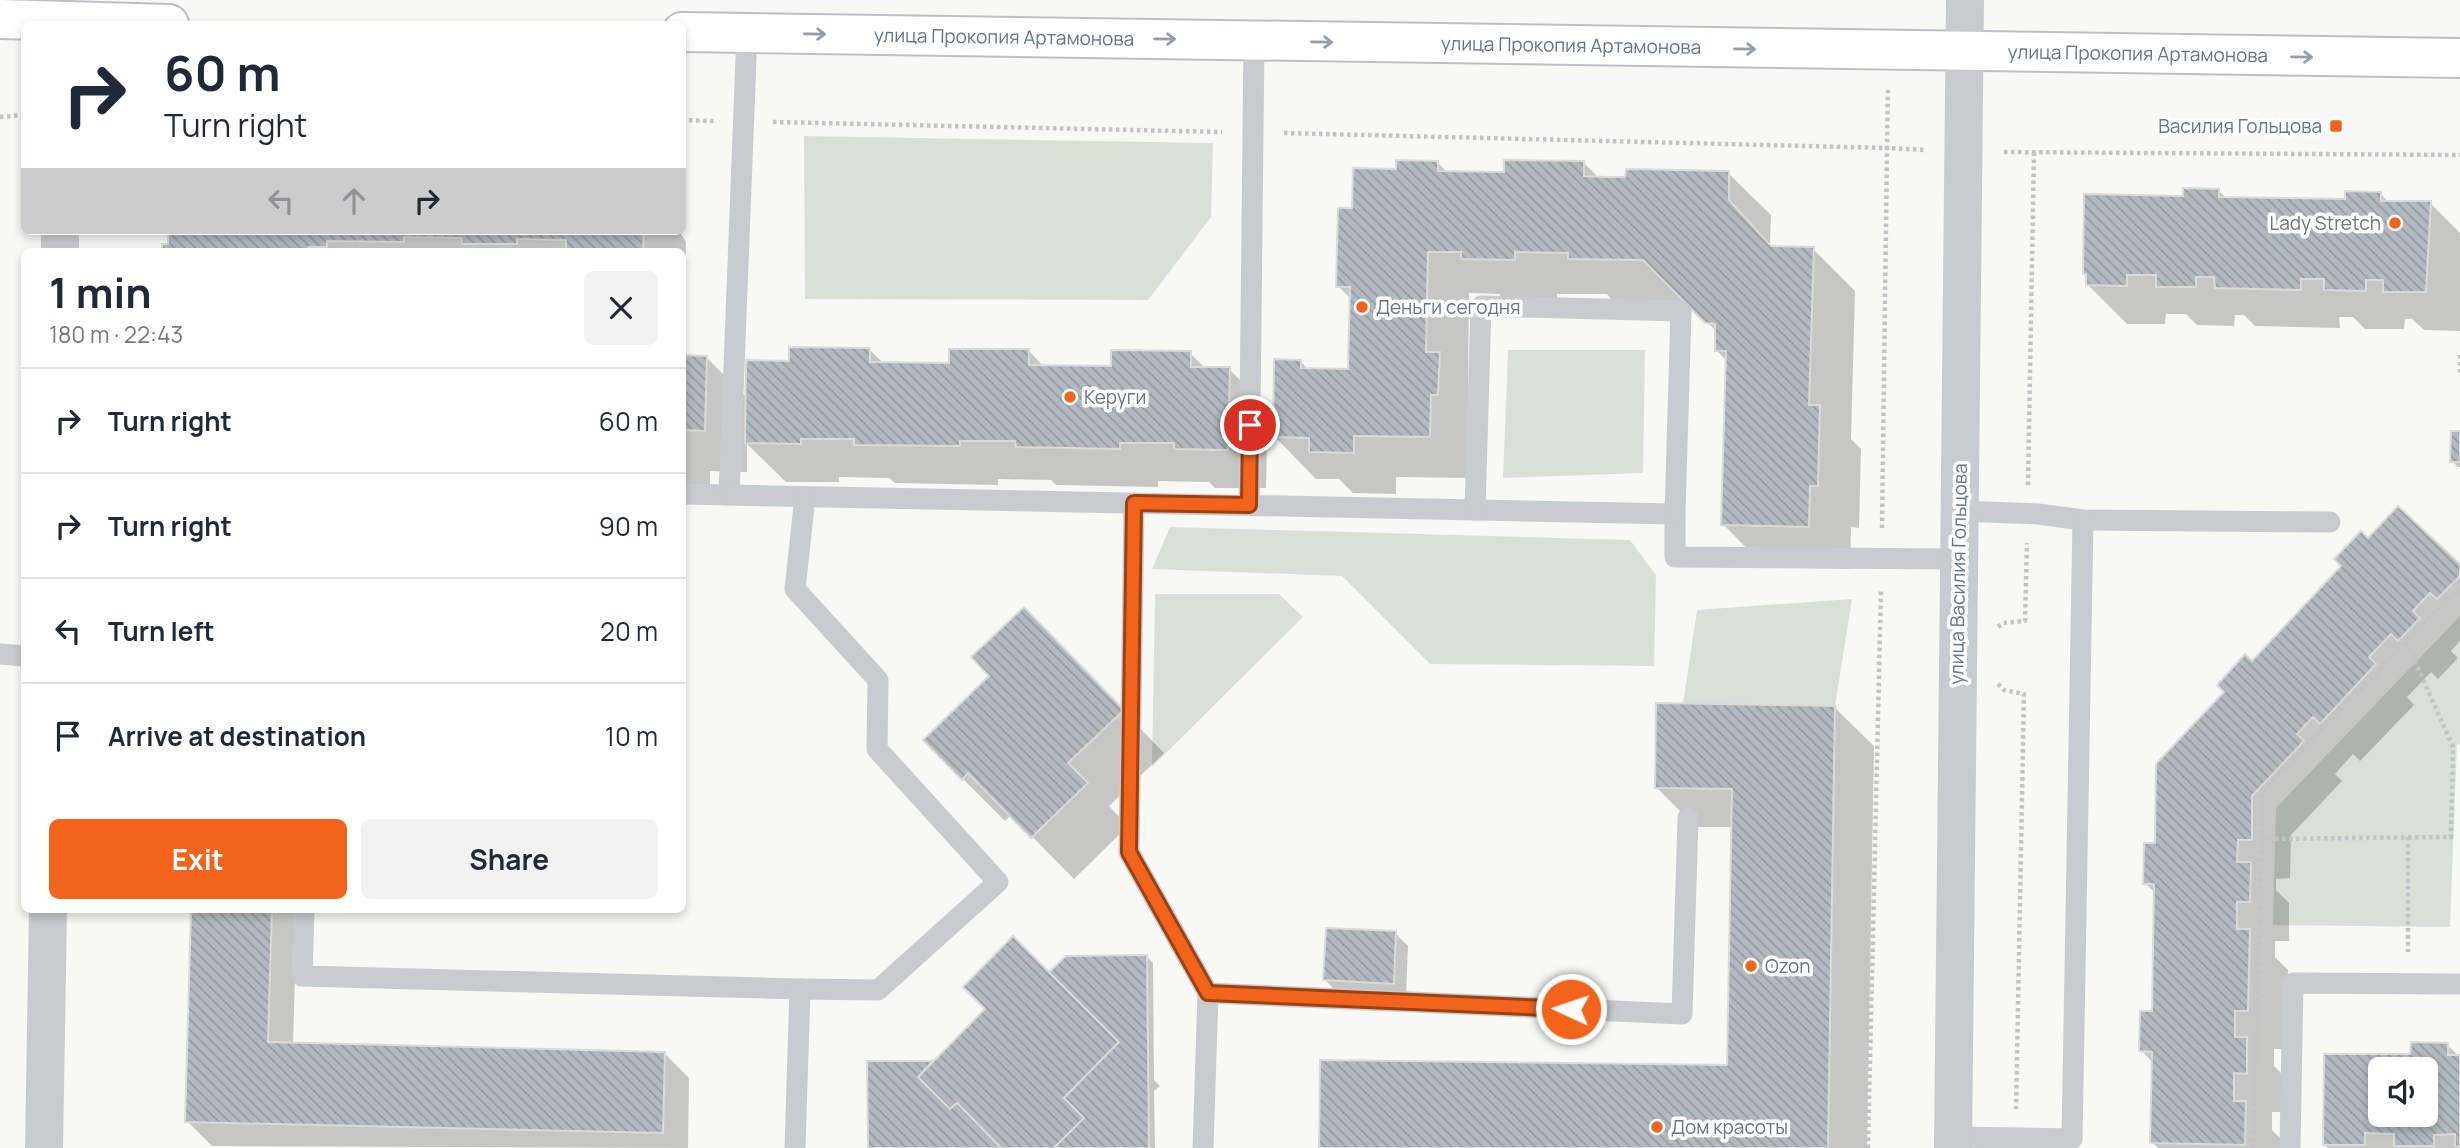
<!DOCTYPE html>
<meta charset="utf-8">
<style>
body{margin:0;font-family:Manrope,sans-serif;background:#f2f2f3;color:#1f2937;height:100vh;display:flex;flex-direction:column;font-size:26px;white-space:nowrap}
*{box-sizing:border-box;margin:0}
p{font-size:23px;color:#747a83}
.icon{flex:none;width:38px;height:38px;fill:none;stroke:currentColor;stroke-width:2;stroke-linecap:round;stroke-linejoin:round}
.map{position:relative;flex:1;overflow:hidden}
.side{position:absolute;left:21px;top:248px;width:665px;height:665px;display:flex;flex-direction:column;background:#fff;border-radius:10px;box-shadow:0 4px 10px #0003}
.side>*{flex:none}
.banner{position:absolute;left:21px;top:21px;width:665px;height:214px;border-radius:10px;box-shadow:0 4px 10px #0003;background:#fff;color:#1f2937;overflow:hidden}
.fabs{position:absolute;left:2368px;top:1057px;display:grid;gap:14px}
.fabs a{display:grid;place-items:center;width:70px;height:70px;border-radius:10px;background:#fff;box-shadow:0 4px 10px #0003;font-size:35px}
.pin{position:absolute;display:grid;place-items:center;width:60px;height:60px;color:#fff;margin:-30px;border:4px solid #fff;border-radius:50%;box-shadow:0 2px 7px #0007}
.me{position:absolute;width:77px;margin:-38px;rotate:273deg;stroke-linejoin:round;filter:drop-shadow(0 0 5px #0008)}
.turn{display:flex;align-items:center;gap:24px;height:147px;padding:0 28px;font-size:32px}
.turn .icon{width:91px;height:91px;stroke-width:2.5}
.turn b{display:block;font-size:49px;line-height:60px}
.lanes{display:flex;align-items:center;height:66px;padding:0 28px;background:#0003;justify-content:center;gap:35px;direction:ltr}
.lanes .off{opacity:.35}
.round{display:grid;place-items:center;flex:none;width:74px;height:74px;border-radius:10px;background:#f2f2f3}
.summary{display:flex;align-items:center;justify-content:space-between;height:119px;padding:0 28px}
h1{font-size:42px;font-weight:700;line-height:52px}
.primary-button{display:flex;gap:14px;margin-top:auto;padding:14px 28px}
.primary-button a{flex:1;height:80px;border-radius:10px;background:#f2641c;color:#fff;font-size:28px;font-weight:700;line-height:80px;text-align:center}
.primary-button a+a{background:#f2f2f3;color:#1f2937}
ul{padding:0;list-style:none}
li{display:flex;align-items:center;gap:21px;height:105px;padding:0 28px;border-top:2px solid #e0e1e3}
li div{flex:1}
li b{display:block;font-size:26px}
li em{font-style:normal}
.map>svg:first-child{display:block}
.green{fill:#d9e1d6}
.shadow{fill:#0003;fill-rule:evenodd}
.building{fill:url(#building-back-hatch);stroke:#dadad8;stroke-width:2;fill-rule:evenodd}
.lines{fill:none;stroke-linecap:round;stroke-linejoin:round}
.secondary-casing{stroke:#bcc0c6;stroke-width:42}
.path{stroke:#c1c3c6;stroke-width:4.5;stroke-dasharray:3.5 3.5;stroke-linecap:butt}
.lane{stroke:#c8cbcf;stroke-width:21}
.street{stroke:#c8cbcf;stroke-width:38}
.secondary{stroke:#fff;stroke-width:38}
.oneway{stroke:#939eac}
.route-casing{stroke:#9d4112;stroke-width:18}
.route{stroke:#f2641c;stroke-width:12}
.poi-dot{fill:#f2641c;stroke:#fff;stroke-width:2.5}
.labels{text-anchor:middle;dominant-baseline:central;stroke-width:7;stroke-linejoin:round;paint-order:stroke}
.street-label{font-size:19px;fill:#657589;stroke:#fff}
.poi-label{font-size:19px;fill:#657589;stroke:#fff;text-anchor:start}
</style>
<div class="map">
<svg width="2460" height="1148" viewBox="0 0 2460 1148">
<defs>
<pattern id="building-back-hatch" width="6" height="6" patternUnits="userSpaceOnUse" patternTransform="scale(1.75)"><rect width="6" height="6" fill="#b2b9c0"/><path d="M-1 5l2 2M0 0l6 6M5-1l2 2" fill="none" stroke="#949ba2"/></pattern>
</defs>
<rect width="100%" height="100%" fill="#f8f9f5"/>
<g class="green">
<polygon points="804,136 1213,143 1211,217 1148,300 805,299"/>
<polygon points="1508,350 1645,350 1643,473 1503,478"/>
<polygon points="1170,527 1630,540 1656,575 1654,666 1430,664 1342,576 1152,569"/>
<polygon points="1155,594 1279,594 1303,617 1152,767"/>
<polygon points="1852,599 1835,706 1683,704 1697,610"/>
<polygon points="2460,616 2460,744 2457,745 2450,927 2273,925 2276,808"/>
</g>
<g class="shadow">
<polygon points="1437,162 1448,173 1506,174 1584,163 1599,178 1728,173 1771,215 1770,244 1774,248 1813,249 1855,291 1851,439 1861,449 1859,528 1851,527 1850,569 1765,567 1723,524 1727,361 1716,350 1717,332 1686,301 1612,300 1607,294 1557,294 1557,301 1505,300 1499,294 1469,293 1468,383 1481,396 1471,478 1396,477 1396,494 1353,493 1339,479 1316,479 1274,436 1301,362 1309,370 1350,371 1351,299 1338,286 1354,210 1398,170"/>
<polygon points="2219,191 2227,199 2346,201 2380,193 2389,203 2430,203 2460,233 2460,331 2424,330 2412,319 2405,319 2404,329 2365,329 2353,317 2339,317 2340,328 2255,326 2244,315 2235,315 2234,326 2197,325 2186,314 2166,314 2165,324 2127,324 2088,285 2085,274 2184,198"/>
<polygon points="170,231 679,231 686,242 684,323 682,252 163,252 170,246"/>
<polygon points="869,349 884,364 951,365 1029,351 1044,367 1113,367 1190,353 1205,368 1229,369 1268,408 1266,488 1215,488 1209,482 1158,481 1158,487 1056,485 1051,480 998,479 998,485 895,483 889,478 839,477 839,482 786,482 747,444 747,472 710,471 710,486 682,485 682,357 706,357 747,398 791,363"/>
<polygon points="2460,433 2460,467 2458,467 2452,461"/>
<polygon points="2368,540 2460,566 2460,641 2451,651 2458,658 2438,679 2431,672 2407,697 2414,705 2360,761 2353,754 2335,774 2342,781 2291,835 2290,878 2276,879 2276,890 2289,903 2289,941 2275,941 2275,957 2288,970 2286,1049 2274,1049 2274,1066 2286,1078 2285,1112 2272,1112 2272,1130 2284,1142 2284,1148 2158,1148 2152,1142 2153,1063 2141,1050 2154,1012 2156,894 2145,883 2156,845 2252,664"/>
<polygon points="1066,651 1164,753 1109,806 1128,826 1074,879 1011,815 1005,821 963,779"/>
<polygon points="1834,707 1874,746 1867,1148 1322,1148 1729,1067 1733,827 1696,827 1657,788"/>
<polygon points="192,910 297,910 293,1044 664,1053 689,1078 688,1148 212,1146 187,1121"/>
<polygon points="1395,933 1408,946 1406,996 1338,993 1325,980"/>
<polygon points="1146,956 1153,963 1154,1080 1160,1086 1154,1091 1155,1148 870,1148 869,1063 932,1063 1099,1025"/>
<path d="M2447 1045 2460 1057V1148H2328L2324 1144 2326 1056H2412ZM2380 1069H2426V1115H2380Z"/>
</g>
<g class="building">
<polygon points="1396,160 1438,161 1438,171 1504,172 1504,160 1584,161 1584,176 1607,177 1625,177 1626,169 1729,171 1729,200 1771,246 1814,247 1809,405 1820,405 1818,486 1810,486 1809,527 1721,525 1726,351 1715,351 1715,324 1705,323 1643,260 1568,259 1568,253 1515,252 1515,260 1461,259 1461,252 1428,252 1426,352 1440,352 1438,395 1431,395 1430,437 1354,436 1354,453 1309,452 1309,438 1273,437 1274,359 1301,360 1301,368 1348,369 1350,287 1336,287 1338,208 1352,208 1353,168 1396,169"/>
<polygon points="2183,188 2219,189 2219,197 2345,199 2345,191 2381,192 2381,201 2431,201 2426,292 2383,292 2383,280 2366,280 2366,291 2324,290 2324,279 2301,279 2301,290 2215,288 2214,277 2196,277 2196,287 2156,287 2156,275 2127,275 2127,286 2086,285 2086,274 2083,274 2084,194 2183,196"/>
<polygon points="168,231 644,231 643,252 566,252 566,240 517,239 517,244 462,244 461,238 404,237 404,242 327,241 327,247 309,247 304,252 162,252 162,244 168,244"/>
<polygon points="789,347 870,348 870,362 949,363 949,349 1029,349 1029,365 1111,366 1111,350 1191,351 1191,367 1230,367 1228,450 1174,449 1174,443 1120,443 1120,449 1016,447 1015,441 960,441 960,446 854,445 854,439 801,439 801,444 745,443 746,360 789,361"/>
<polygon points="682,355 707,356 705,431 682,430"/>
<polygon points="2451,431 2460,431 2460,462 2450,462"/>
<polygon points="2398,506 2460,564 2460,576 2437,599 2430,593 2413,611 2420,618 2398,641 2391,634 2369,657 2376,664 2320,724 2313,717 2297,734 2304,741 2252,796 2252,840 2238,840 2237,862 2251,862 2250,902 2237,902 2237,929 2250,929 2248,1011 2235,1011 2235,1037 2247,1037 2247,1074 2234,1073 2234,1101 2246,1101 2245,1145 2150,1143 2152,1052 2139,1051 2140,1011 2152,1011 2154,884 2143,884 2144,843 2155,843 2156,764 2224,692 2217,685 2245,654 2252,661 2341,566 2334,559 2361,531 2368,538"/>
<polygon points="1024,607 1124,710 1068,763 1088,783 1031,838 968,773 962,780 923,740 989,676 971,657"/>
<polygon points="1656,703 1835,706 1828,1148 1319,1148 1320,1060 1727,1065 1732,789 1655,788"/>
<polygon points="191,910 272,910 268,1042 665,1052 663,1133 185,1122"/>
<polygon points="1326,928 1396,931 1394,984 1323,980"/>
<polygon points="1013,936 1119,1042 1064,1098 1084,1118 1054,1148 1001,1148 957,1103 950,1109 918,1077 985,1009 963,987"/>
<polygon points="1147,955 1149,1148 1054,1148 1084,1118 1064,1098 1119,1042 1049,972 1066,956"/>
<path d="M2411 1042 2448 1043V1055H2460V1147L2455 1146V1134L2434 1135V1146H2394V1134L2365 1133V1145H2323L2324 1054H2410ZM2380 1069H2426V1115H2380Z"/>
<polygon points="867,1061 933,1061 918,1077 950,1109 957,1103 1001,1148 868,1148"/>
</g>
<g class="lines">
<defs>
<g id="secondary">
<polyline points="0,19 169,24"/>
<path id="s1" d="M682 32 2460 58"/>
</g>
</defs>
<use href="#secondary" class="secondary-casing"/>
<g class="path">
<polyline points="0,117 24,115"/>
<polyline points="682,120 715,121"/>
<polyline points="773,122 1222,132"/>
<polyline points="1284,133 1887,148 1888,88"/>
<polyline points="2004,152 2460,155"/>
<polyline points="2460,355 2460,373"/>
<polyline points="2028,485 2034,152"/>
<polyline points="1882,528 1887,148 1925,150"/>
<polyline points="1998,627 2003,623 2025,621 2027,543"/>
<polyline points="1998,684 2004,690 2024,694 2016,1109"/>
<polyline points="2408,837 2408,952"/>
<polyline points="2261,839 2451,837 2453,747 2406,641"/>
<polyline points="1868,1148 1881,589"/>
<polyline points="2253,1148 2263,791 2454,592 2460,593"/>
</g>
<g class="lane">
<polyline points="682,494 729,495 747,33"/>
<polyline points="729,495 1675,514 1675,557 1957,559"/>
<polyline points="1134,503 1129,852 1208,993"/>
<polyline points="1249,505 1254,40"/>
<polyline points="1475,510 1481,306 1681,311 1675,514"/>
<polyline points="1958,511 2038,514 2083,520 2330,522"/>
<polyline points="0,654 24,656"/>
<polyline points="304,910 302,976 800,989"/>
<polyline points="1953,1137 2072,1139 2083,520"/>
<polyline points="795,1148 800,989 878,990 998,882 877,749 878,680 795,589 805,497"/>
<polyline points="1203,1148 1208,993 1682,1014 1688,818"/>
<polyline points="2290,1148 2293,983 2460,984"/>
</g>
<g class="street">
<polyline points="60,252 60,231"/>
<polyline points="44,1148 48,910"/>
<polyline points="1953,1148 1965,0"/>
</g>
<use href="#secondary" class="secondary"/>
</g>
<defs><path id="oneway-shaft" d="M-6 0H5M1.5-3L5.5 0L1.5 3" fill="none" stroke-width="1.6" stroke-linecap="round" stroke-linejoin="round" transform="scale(1.75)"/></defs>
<g class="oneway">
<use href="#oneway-shaft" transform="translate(815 34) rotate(1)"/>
<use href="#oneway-shaft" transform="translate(1165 39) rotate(1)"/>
<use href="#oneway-shaft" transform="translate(1322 42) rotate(1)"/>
<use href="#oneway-shaft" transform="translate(1745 49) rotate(1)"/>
<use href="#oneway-shaft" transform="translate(2302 57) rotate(1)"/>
</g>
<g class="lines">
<defs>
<polyline id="route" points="1250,425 1249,505 1134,503 1129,852 1208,993 1571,1009"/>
</defs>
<use href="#route" class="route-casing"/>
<use href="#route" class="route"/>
</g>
<g class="poi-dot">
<rect x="2329" y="119" width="14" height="14" rx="3.5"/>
<circle cx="2395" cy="223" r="7"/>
<circle cx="1362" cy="307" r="7"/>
<circle cx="1070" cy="397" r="7"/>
<circle cx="1751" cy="966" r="7"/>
<circle cx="1657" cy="1127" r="7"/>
</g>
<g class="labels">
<g class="street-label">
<text stroke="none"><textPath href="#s1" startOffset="322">улица Прокопия Артамонова</textPath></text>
<text stroke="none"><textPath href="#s1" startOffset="889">улица Прокопия Артамонова</textPath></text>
<text stroke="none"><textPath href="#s1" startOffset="1456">улица Прокопия Артамонова</textPath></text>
<text transform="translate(1958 574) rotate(-89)">улица Василия Гольцова</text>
</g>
<g class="poi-label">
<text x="2322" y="126" text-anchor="end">Василия Гольцова</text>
<text x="2381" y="223" text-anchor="end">Lady Stretch</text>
<text x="1376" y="307">Деньги сегодня</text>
<text x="1084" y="397">Керуги</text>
<text x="1765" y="966">Ozon</text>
<text x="1671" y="1127">Дом красоты</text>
</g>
</g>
</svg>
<div class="fabs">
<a><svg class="icon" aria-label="sound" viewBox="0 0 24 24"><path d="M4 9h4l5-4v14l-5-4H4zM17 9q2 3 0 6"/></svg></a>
</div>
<div class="pin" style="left:1250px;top:425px;background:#d93025"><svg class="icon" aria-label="arrive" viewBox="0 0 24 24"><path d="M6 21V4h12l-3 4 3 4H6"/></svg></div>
<svg class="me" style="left:1571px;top:1009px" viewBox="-20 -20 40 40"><circle r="17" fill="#f2641c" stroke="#fff" stroke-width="3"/><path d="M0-11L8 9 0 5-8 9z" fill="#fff"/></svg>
<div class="banner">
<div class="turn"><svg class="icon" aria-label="right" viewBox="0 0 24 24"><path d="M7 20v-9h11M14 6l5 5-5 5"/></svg><div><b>60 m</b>Turn right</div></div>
<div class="lanes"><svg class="icon off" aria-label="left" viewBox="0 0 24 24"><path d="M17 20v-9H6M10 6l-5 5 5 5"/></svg><svg class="icon off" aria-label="ahead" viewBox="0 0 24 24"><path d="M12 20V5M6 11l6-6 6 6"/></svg><svg class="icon" aria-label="right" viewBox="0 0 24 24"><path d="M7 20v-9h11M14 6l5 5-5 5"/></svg></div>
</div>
<section class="side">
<div class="summary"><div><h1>1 min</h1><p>180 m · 22:43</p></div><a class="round"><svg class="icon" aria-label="close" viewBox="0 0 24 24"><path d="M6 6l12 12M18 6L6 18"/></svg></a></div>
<ul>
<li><svg class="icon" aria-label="right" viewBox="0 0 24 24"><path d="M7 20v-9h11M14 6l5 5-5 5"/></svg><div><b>Turn right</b></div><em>60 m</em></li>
<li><svg class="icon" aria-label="right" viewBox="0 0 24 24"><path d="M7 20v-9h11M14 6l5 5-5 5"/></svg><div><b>Turn right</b></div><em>90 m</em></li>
<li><svg class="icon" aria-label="left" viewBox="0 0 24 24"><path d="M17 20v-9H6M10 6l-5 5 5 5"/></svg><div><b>Turn left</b></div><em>20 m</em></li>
<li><svg class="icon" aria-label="arrive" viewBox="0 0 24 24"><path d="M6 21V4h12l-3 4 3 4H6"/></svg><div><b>Arrive at destination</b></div><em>10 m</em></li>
</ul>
<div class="primary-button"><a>Exit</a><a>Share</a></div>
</section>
</div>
